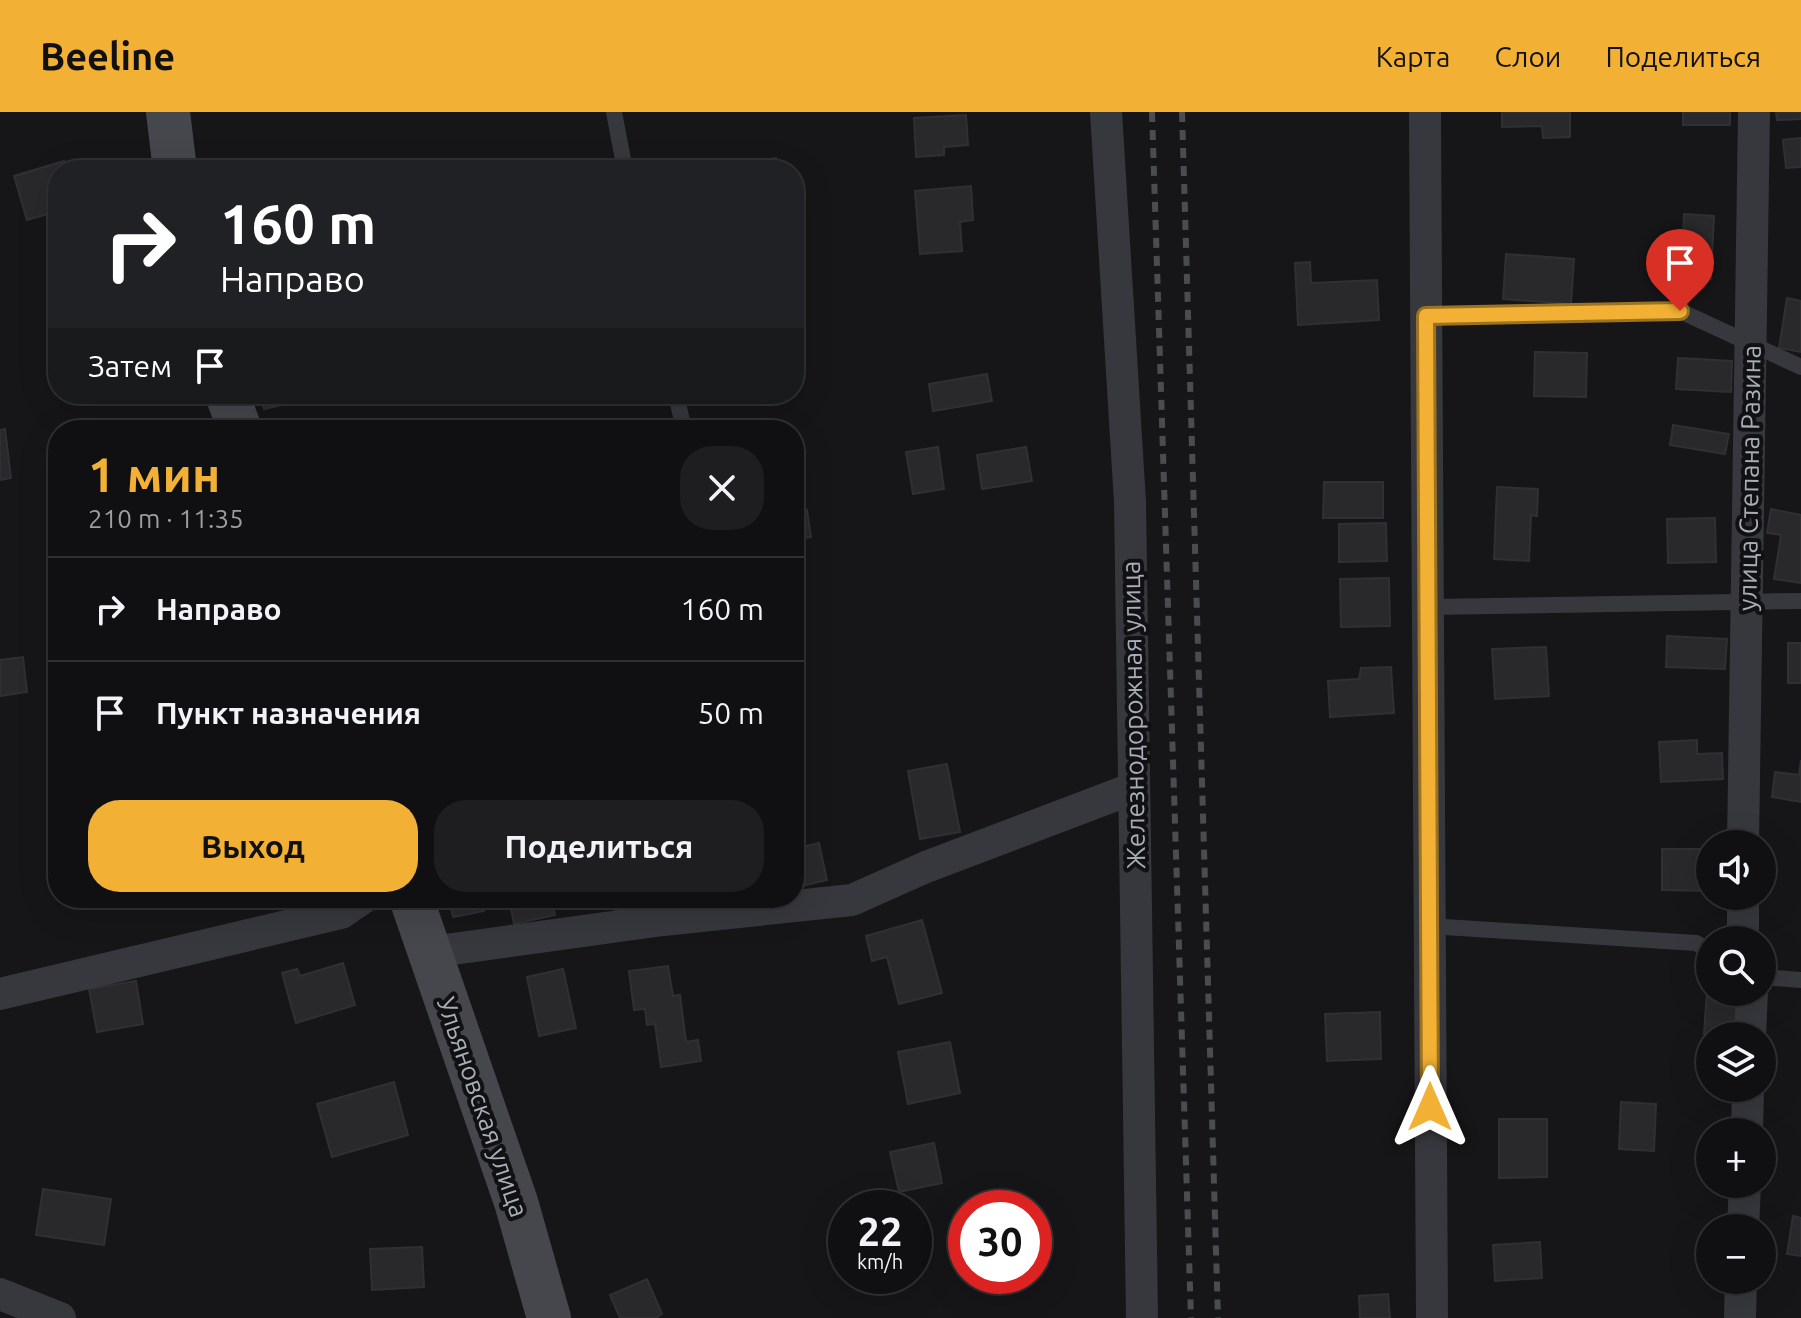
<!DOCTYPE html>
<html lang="ru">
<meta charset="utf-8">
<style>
body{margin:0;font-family:Ubuntu,sans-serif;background:#1e1e20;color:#f1f3f6;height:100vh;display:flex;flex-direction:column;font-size:30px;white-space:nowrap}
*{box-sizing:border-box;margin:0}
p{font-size:26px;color:#9c9d9f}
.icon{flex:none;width:44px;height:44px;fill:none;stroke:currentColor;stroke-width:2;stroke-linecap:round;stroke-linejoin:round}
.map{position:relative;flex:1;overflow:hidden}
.sheet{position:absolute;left:48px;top:308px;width:756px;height:488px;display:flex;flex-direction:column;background:#101012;border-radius:32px;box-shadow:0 8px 32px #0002,0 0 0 2px #303032}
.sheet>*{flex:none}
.banner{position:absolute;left:48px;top:48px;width:756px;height:244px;border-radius:32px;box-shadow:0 8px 32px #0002,0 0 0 2px #303032;background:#202124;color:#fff;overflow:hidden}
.tools{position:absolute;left:1696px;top:718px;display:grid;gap:16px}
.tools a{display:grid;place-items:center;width:80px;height:80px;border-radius:50%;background:#101012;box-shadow:0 8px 32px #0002,0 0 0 2px #303032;font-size:40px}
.speed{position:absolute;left:828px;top:1078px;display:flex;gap:16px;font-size:40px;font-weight:700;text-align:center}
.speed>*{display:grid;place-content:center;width:104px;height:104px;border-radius:50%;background:#101012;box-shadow:0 8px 32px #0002,0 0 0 2px #303032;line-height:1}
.speed small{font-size:20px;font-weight:400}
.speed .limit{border:12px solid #d22;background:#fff;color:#111}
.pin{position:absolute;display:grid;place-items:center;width:68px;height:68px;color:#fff;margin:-82px -34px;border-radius:50% 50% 50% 0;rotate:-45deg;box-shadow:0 0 8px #0007}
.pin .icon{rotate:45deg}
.me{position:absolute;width:88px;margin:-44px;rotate:0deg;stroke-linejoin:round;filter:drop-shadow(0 0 6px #0008)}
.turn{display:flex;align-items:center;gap:28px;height:168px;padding:0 40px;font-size:36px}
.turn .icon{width:104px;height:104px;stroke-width:2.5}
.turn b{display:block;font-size:56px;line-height:68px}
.then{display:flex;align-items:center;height:76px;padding:0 40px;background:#0003;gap:16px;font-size:30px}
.round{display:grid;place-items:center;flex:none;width:84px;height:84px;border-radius:32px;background:#1e1e20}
.headline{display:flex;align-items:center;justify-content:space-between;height:136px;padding:0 40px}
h1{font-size:48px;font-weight:600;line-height:60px;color:#f2b134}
.button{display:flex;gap:16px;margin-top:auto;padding:16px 40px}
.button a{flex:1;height:92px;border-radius:32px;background:#f2b134;color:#111;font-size:32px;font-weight:600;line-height:92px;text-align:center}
.button a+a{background:#1e1e20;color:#f1f3f6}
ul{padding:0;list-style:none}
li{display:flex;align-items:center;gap:24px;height:104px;padding:0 40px;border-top:2px solid #303032}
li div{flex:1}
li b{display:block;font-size:30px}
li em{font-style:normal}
header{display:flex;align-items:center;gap:48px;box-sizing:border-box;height:112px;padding:0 40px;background:#f2b134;color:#111}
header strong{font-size:38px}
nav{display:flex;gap:44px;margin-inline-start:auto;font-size:28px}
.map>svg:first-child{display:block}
.building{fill:#29292c;stroke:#303034;stroke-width:2}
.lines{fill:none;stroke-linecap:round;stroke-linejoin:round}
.lane{stroke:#37383d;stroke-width:16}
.street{stroke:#37383d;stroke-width:32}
.secondary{stroke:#45474d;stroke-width:44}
.rail{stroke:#4a4c52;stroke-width:6;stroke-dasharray:10 8;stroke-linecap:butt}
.route-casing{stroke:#9d7322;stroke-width:20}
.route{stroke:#f2b134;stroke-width:14}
.labels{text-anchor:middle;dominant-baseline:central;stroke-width:8;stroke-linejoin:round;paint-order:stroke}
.street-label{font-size:26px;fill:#a8adb8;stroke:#111113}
</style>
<header>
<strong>Beeline</strong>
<nav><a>Карта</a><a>Слои</a><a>Поделиться</a></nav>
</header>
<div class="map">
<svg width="1801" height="1206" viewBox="0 0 1801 1206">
<rect width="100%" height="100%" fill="#161618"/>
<g class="building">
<polygon points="1502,0 1570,0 1570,25 1543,26 1542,14 1502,15"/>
<rect x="1683" y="0" width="47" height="13"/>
<polygon points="1776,0 1801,0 1801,7 1777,8"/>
<polygon points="966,3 968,33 944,35 944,43 916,45 914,6"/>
<polygon points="1801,26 1801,55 1786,56 1783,28"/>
<polygon points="776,46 779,58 722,58"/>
<polygon points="64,49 67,58 58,58 58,99 27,108 14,64"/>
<polygon points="971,74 973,108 960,110 962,139 920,142 915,79"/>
<polygon points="1684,102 1714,104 1711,167 1681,165"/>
<polygon points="1506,142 1574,147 1571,192 1503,187"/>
<polygon points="1310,150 1311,171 1377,168 1379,208 1298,213 1295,151"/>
<polygon points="1787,186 1801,189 1801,240 1779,236"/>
<polygon points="1535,240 1587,241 1586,285 1534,284"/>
<polygon points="1678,246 1732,249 1731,280 1676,277"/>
<polygon points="987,262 992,289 933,299 929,272"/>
<polygon points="260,282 293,282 295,290 264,297"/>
<polygon points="1673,313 1729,322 1725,342 1670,333"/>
<polygon points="5,317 11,366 0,368 0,318"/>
<polygon points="938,335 944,377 913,382 906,340"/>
<polygon points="1026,335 1032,369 982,377 977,343"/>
<polygon points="1324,370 1383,370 1383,406 1323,406"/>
<polygon points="1497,375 1538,377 1537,404 1531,403 1529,449 1494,447"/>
<polygon points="1771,397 1801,403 1801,471 1774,467 1781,423 1767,421"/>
<polygon points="807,398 811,425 794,428 794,400"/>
<polygon points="1715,406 1716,450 1668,451 1667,407"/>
<polygon points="1386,411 1387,449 1339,450 1339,412"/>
<polygon points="1389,466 1390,514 1341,515 1340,467"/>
<polygon points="1667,524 1727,527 1725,557 1666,555"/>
<rect x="1788" y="531" width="13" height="40"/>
<polygon points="1546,535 1549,584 1495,587 1492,537"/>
<polygon points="23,545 27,580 0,584 0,548"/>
<polygon points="1391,555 1394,601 1330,605 1328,569 1359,567 1361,556"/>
<polygon points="1697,628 1697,642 1722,641 1723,667 1661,670 1659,630"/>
<polygon points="1801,648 1801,690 1772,685 1775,660 1799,663"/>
<polygon points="947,652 960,720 920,727 908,659"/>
<polygon points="819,731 827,768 794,776 794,737"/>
<polygon points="1662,737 1702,737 1702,751 1710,751 1710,779 1662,778"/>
<polygon points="449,786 481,786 484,799 453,805"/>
<polygon points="509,786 551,786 555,803 514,812"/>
<polygon points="613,786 658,786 659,794 614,800"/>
<polygon points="922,808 942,881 899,892 887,845 872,849 866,824"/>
<polygon points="343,851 355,893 296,911 282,861 297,857 300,864"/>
<polygon points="668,854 673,884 680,883 686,930 698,928 701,949 661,955 655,912 647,913 645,897 634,898 629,859"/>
<polygon points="563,857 576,916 539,924 527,865"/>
<polygon points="136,869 143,912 97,920 89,877"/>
<polygon points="1707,879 1749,881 1746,924 1704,922"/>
<polygon points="1380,900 1381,947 1327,949 1325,902"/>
<polygon points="950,930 960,981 908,992 898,940"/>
<polygon points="394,970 408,1023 332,1045 317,992"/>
<polygon points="1621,990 1656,992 1654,1039 1619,1037"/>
<polygon points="1499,1007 1547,1007 1547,1065 1499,1066"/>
<polygon points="934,1031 942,1071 899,1080 890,1040"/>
<polygon points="43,1077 111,1087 104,1133 36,1123"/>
<polygon points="1793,1104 1801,1106 1801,1144 1787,1142"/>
<polygon points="1540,1130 1542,1166 1495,1169 1493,1133"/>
<polygon points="422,1135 424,1175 372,1178 370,1137"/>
<polygon points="647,1167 662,1202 656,1206 620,1206 610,1183"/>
<polygon points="1388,1182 1390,1206 1360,1206 1359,1184"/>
</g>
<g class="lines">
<g class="lane">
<polyline points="614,0 625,58"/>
<polyline points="1426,204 1680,199 1801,255"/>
<polyline points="676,282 684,318"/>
<polyline points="1428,495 1801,489"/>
<polyline points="1429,814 1696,831 1710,839"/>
<polyline points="1762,865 1801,868"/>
</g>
<g class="street">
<polyline points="1106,0 1130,390 1142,1206"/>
<polyline points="1425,0 1432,1206"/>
<polyline points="1743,732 1754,0"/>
<polyline points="1743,784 1743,828"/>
<polyline points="431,840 663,808 852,788 926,755 1134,676"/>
<polyline points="0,882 341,801 363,786"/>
<polyline points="1750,924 1752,880"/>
<polyline points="1747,1020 1748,976"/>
<polyline points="1743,1116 1745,1072"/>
<polyline points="0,1182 60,1206"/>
<polyline points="1740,1206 1741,1168"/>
</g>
<g class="secondary">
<polyline points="168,0 175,58"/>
<polyline points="227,282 240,318"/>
<polyline points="411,786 516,1090 549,1206"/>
</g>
<g class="rail">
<polyline points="1152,0 1191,1206"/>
<polyline points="1182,0 1218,1206"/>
</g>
</g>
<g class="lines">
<defs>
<polyline id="route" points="1430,995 1426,204 1680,199"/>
</defs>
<use href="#route" class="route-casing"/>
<use href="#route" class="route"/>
</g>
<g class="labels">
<g class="street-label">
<text transform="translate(1749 366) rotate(-89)">улица Степана Разина</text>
<text transform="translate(1133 603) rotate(-91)">Железнодорожная улица</text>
<text transform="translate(483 995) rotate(71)">Ульяновская улица</text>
</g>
</g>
</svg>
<div class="tools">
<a><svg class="icon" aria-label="sound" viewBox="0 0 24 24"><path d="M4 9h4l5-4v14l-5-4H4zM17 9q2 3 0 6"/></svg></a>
<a><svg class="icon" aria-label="search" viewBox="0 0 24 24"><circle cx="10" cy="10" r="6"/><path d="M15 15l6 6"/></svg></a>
<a><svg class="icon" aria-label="layers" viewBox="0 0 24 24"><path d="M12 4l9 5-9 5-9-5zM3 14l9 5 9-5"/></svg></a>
<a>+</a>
<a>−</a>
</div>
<div class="speed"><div>22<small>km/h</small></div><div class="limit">30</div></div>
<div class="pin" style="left:1680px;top:199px;background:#d93025"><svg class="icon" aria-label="arrive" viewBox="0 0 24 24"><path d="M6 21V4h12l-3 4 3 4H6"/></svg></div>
<svg class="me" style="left:1430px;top:995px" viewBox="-20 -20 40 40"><path d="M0-17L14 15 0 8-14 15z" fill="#f2b134" stroke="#fff" stroke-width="4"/></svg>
<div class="banner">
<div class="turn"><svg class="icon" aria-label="right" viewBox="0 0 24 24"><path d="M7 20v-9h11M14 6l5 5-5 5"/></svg><div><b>160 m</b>Направо</div></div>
<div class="then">Затем<svg class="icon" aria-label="arrive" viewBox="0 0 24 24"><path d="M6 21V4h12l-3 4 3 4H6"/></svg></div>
</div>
<section class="sheet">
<div class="headline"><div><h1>1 мин</h1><p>210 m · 11:35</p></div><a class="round"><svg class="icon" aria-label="close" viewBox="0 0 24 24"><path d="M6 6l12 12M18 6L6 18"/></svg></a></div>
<ul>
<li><svg class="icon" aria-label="right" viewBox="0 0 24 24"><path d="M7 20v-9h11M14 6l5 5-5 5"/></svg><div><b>Направо</b></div><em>160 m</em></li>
<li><svg class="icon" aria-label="arrive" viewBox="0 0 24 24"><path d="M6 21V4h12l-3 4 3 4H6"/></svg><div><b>Пункт назначения</b></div><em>50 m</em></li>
</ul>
<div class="button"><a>Выход</a><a>Поделиться</a></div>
</section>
</div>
